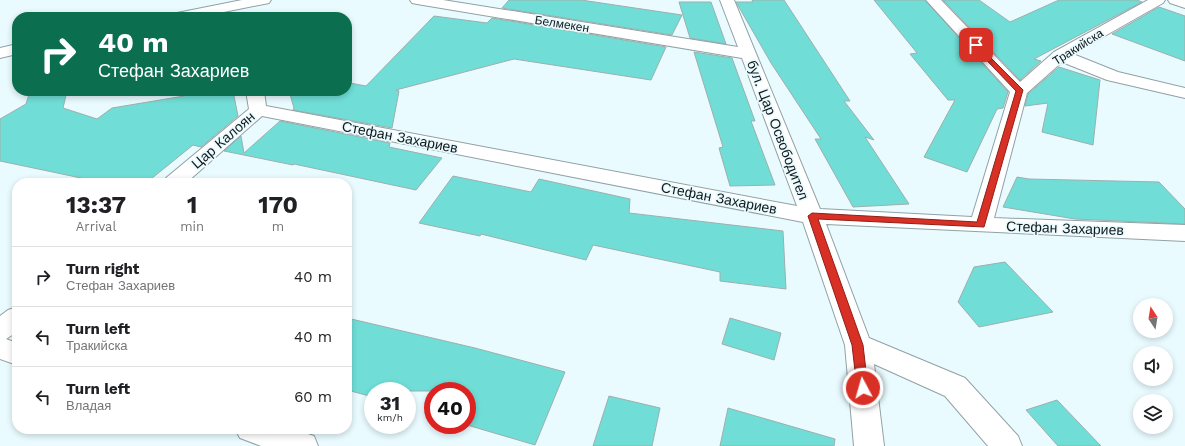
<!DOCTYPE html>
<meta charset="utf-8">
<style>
body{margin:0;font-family:"Work Sans",sans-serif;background:#f6f6f6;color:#202124;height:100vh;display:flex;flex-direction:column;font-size:15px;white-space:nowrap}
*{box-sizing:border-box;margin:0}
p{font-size:13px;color:#757577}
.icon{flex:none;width:22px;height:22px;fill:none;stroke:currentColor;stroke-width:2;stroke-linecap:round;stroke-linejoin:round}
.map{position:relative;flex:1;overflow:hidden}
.panel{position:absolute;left:12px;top:178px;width:340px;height:256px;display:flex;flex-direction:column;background:#fff;border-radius:16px;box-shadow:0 2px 6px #0003}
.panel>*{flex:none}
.top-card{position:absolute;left:12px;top:12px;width:340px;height:84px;border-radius:16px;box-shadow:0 2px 6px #0003;background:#0b6e4f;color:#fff;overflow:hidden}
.needle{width:26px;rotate:348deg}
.controls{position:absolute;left:1133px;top:298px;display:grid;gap:8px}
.controls a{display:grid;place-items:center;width:40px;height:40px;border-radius:50%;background:#fff;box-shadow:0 2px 6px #0003;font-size:20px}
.speed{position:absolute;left:364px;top:382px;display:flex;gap:8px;font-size:20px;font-weight:700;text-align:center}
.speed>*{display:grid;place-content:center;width:52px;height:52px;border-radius:50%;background:#fff;box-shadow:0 2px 6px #0003;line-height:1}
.speed small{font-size:10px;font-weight:400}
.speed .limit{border:6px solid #d22;background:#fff;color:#111}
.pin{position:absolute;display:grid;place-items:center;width:34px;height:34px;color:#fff;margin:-17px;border-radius:8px;box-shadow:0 2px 6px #0006}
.me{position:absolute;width:44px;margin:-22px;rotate:354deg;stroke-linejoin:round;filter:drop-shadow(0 0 3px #0008)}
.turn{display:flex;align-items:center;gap:14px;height:84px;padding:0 20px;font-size:18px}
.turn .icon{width:52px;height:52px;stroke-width:2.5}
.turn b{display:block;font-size:28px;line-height:34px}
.eta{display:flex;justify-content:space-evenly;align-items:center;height:68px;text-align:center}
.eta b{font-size:24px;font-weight:700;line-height:28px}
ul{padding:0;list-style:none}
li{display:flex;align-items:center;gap:12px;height:60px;padding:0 20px;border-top:1px solid #e0e0e0}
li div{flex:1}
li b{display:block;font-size:15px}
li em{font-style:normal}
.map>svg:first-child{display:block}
.building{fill:#70ded7;stroke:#9dafad}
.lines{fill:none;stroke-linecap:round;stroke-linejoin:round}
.minor-casing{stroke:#91a1a5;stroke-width:2}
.minor{fill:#fff;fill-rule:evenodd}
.route{fill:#d93025;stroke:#8d1f18}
.labels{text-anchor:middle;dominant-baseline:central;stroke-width:3.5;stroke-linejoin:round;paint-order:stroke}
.far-street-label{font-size:12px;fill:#12181a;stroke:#e9fbff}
.street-label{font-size:14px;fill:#12181a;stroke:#e9fbff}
</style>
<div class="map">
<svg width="1185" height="446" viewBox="0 0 1185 446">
<rect width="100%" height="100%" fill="#e9fbff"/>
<g class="building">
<polygon points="509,0 581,0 682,15 672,35 502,8"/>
<polygon points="752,0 784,0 850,101 844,101 874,140 865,137 909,204 853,207 815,139 821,139 771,63 736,2 753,2"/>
<polygon points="874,0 925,0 1008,92 1003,108 997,109 967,172 924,157 955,100 948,100 910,54 917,53"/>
<polygon points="943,0 979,0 1010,22 1059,0 1137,0 1142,2 1034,59 1041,61 1020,80"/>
<polygon points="679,2 711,2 726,44 690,38"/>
<polygon points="1159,7 1185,16 1185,61 1112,34"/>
<polygon points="434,16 487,23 492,18 666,47 651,80 514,59 396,90 399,91 392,128 293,110 294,108 289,91 347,91 347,86 350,83 366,86"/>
<polygon points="694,52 732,58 755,121 751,121 775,185 730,186 719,148 723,147"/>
<polygon points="1059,67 1100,80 1093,145 1042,132 1048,103 1025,106 1028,94"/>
<polygon points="30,91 67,91 63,108 97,119 112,108 184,96 184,91 233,91 238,116 201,147 193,145 146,183 105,183 0,161 0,119 26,104"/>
<polygon points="280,121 390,143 389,147 442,158 416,190 294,164 293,165 224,151 241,136 244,153"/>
<polygon points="453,176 531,192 539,179 630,199 629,213 783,231 786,289 720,281 720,272 593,245 586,260 481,234 480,236 419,223"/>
<polygon points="1017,177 1029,179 1159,182 1185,209 1185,224 1075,219 1003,207"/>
<polygon points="1005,262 1053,312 979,327 958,302 974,267"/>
<polygon points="347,318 475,348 565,372 535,445 467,425 467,391 373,391 373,397 347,390"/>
<polygon points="730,318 781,333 774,360 722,344"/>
<polygon points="609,396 660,408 652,446 593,446"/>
<polygon points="1057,400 1101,446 1058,446 1026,410"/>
<polygon points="728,408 835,439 834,446 720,446"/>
</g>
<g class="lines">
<defs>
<g id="minor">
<polygon points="242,0 271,0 269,3 199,17 170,17 172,14"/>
<polygon points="410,0 443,0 738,47 720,0 734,0 820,209 972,217 1010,92 926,0 941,0 1020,82 1054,52 1148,0 1165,0 1163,3 1073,54 1118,72 1185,88 1185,98 1107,80 1062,62 1027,93 994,218 1185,225 1185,241 826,224 869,338 965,378 1018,436 1022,446 988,446 945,396 874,364 884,446 854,446 845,345 803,222 262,116 186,183 163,183 166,178 249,109 246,91 264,91 266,106 797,206 742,58 417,4 412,3"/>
<polygon points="1168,0 1185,0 1185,8 1170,3"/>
<polygon points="17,44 17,54 0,58 0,48"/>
<polygon points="17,307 17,332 6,339 17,343 17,365 0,359 0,316 8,310"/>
<polygon points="235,429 293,429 314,436 318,446 261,446 240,438"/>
</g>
</defs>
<use href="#minor" class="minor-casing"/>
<use href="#minor" class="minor"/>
</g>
<polygon class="route" points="976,43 1023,90 984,227 818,219 863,345 868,388 867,392 863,393 859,392 857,388 852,345 808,216 812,213 977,222 1016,91 974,47 974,44"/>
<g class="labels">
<g class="far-street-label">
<text transform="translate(562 24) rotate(9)">Белмекен</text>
<text transform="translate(1078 47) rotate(-32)">Тракийска</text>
</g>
<g class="street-label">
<text transform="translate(778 130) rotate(69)">бул. Цар Освободител</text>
<text transform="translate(400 137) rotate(11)">Стефан Захариев</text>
<text transform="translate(223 140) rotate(-41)">Цар Калоян</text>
<text transform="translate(719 198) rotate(11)">Стефан Захариев</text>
<text transform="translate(1065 228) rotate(2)">Стефан Захариев</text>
</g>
</g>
</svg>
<div class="controls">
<a><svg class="needle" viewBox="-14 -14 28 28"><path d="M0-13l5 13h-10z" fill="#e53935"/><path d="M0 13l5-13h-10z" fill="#757577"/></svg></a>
<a><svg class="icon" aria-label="sound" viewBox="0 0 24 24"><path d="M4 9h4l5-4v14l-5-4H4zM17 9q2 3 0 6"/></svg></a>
<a><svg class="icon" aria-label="layers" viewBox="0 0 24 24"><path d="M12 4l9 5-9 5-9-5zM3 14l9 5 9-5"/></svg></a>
</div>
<div class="speed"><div>31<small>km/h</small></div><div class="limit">40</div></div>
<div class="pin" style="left:976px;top:45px;background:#d93025"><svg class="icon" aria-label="arrive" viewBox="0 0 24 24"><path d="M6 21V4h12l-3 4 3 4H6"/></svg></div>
<svg class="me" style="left:863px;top:388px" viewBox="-20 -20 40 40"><circle r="17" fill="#d93025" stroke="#fff" stroke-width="3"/><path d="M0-11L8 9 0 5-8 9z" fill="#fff"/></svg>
<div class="top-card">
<div class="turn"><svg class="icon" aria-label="right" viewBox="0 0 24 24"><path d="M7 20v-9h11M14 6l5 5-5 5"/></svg><div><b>40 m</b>Стефан Захариев</div></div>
</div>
<section class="panel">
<div class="eta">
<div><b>13:37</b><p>Arrival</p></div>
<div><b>1</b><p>min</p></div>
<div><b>170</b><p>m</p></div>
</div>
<ul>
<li><svg class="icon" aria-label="right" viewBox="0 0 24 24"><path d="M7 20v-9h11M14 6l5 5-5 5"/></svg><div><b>Turn right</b><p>Стефан Захариев</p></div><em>40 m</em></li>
<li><svg class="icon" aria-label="left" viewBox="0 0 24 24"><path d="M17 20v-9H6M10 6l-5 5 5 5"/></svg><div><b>Turn left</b><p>Тракийска</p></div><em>40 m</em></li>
<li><svg class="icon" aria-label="left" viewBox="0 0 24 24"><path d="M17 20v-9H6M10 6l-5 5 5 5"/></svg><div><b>Turn left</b><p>Владая</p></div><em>60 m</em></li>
</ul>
</section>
</div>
